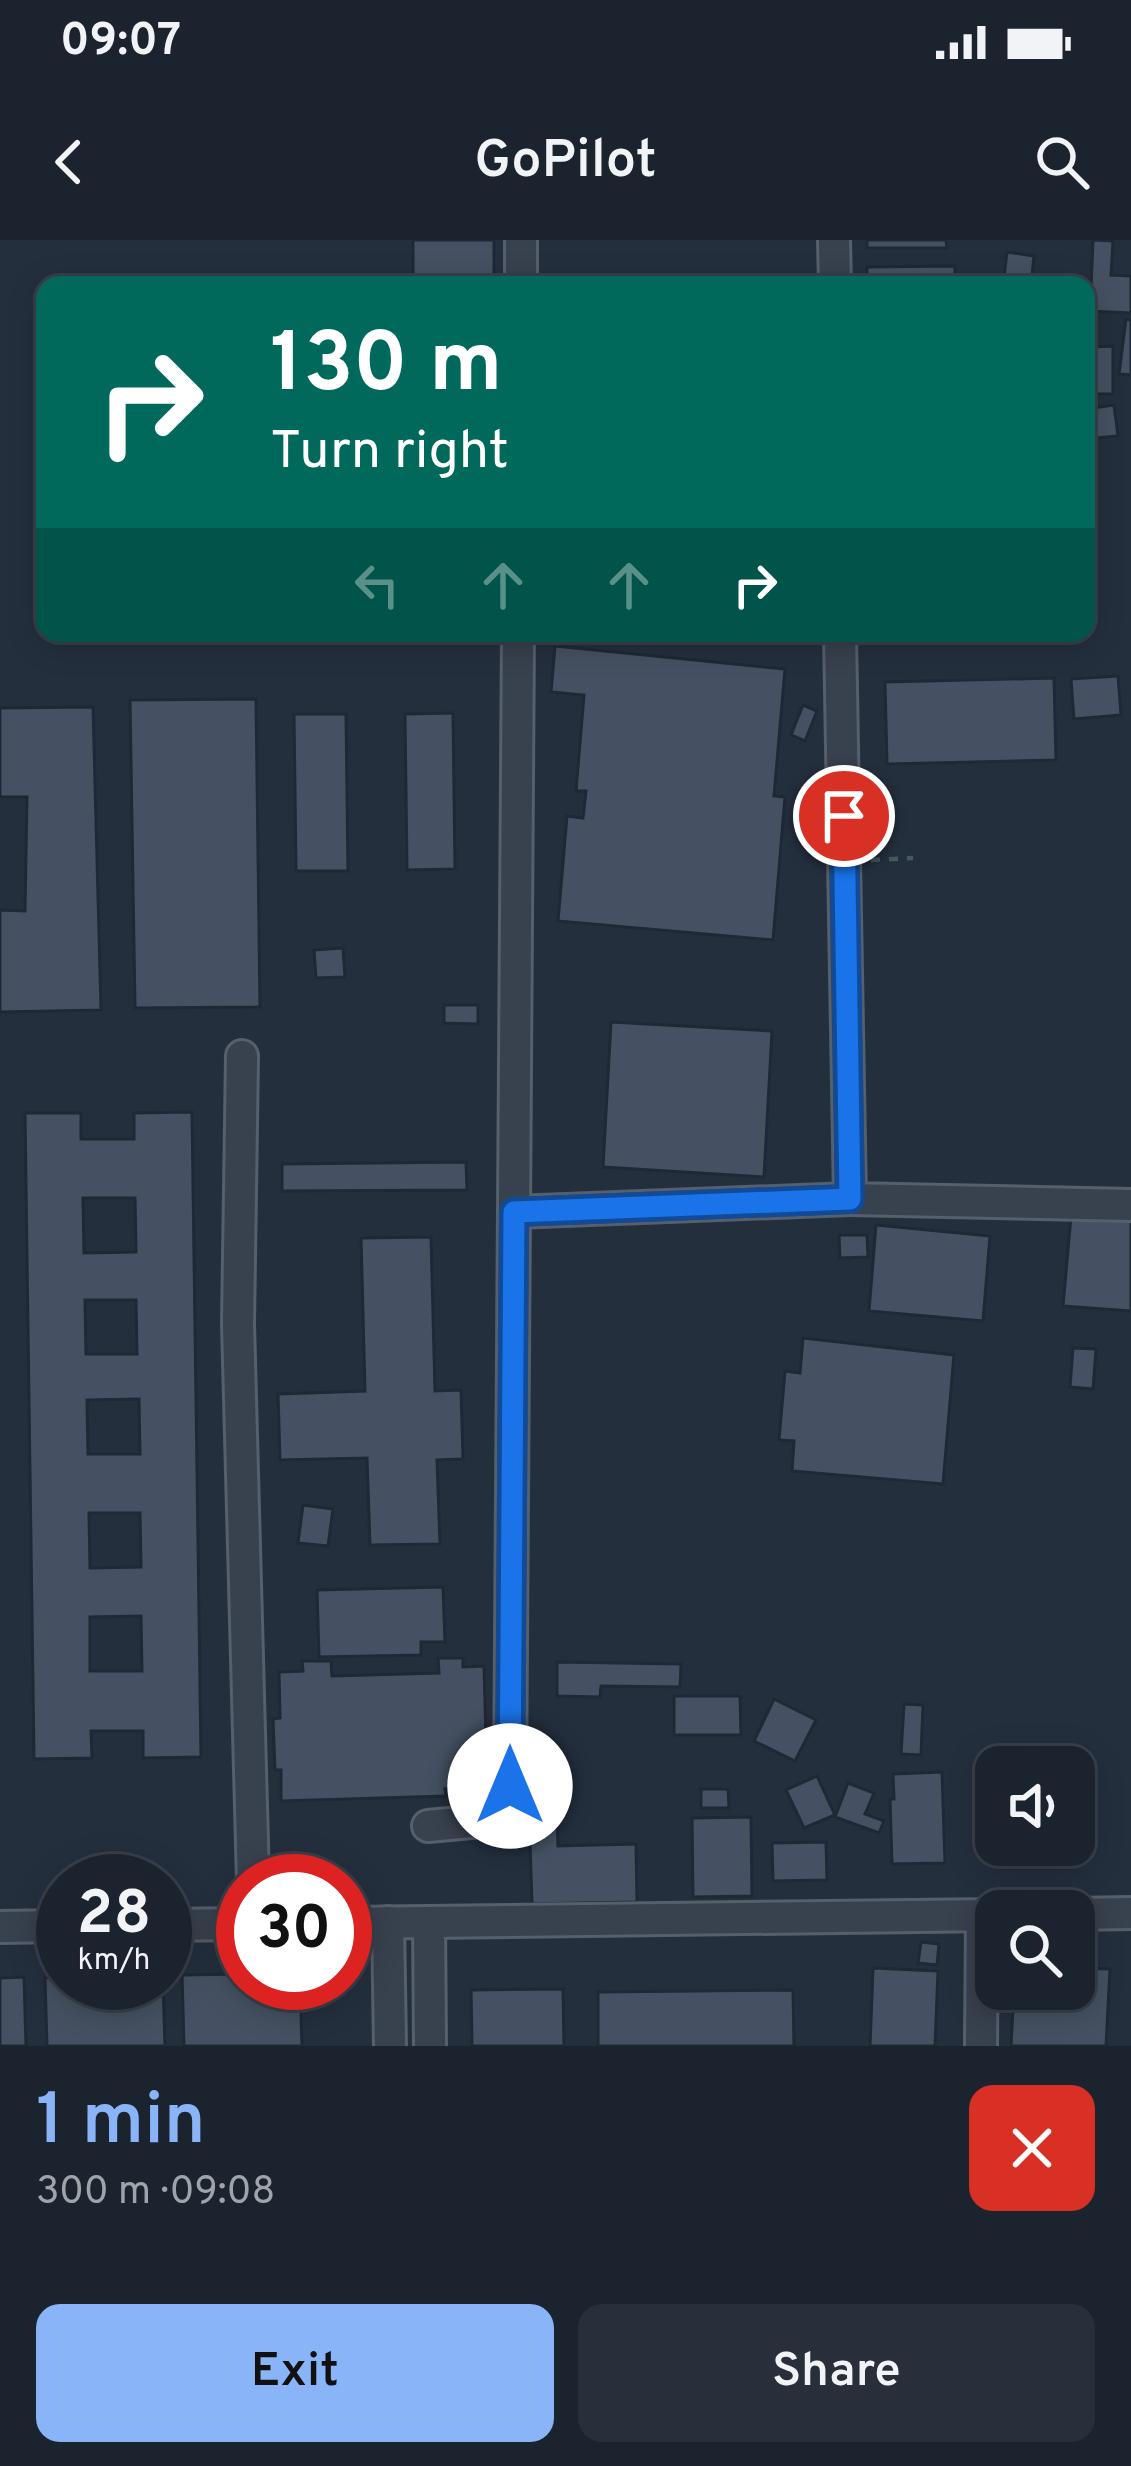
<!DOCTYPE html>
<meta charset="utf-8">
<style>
body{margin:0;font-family:Overpass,sans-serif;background:#282f3a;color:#f1f3f6;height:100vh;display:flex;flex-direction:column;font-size:45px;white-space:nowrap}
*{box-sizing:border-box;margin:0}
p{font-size:39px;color:#a0a4aa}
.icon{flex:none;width:66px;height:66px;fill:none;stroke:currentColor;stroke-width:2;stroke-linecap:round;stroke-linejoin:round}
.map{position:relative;height:1806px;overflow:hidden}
.drawer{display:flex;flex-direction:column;background:#1b232e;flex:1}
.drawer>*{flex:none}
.hud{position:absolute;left:36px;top:36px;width:1059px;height:366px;border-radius:24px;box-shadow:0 6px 30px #0003,0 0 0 3px #39404a;background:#00695c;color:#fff;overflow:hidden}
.buttons{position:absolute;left:975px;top:1506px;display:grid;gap:24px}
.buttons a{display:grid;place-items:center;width:120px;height:120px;border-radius:24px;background:#1b232e;box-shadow:0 6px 30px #0003,0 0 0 3px #39404a;font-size:60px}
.speed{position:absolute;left:36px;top:1614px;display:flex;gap:24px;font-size:60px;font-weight:700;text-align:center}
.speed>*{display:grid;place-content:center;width:156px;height:156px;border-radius:50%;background:#1b232e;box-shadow:0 6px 30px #0003,0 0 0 3px #39404a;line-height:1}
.speed small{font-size:30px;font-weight:400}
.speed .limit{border:18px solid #d22;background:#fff;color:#111}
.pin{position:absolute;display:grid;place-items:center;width:102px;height:102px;color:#fff;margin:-51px;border:6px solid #fff;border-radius:50%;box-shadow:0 3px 12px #0007}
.me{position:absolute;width:132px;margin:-66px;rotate:0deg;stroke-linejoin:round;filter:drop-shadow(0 0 9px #0008)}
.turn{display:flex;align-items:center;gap:42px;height:252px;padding:0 36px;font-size:54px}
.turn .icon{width:156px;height:156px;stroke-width:2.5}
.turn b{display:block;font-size:84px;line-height:102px}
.lanes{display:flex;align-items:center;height:114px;padding:0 36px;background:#0003;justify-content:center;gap:60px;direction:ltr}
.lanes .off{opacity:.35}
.round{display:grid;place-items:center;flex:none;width:126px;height:126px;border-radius:24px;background:#282f3a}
.overview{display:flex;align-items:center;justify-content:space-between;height:204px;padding:0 36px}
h1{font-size:72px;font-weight:600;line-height:90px;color:#8ab4f8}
.button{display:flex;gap:24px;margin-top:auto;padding:24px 36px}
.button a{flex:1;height:138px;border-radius:24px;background:#8ab4f8;color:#111;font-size:48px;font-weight:600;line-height:138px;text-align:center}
.button a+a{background:#282f3a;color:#f1f3f6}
.status{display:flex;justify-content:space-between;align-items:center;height:84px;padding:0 60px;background:#1b232e;direction:ltr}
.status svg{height:33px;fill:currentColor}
header{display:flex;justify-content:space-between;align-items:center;height:156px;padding:0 36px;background:#1b232e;font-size:54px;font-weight:600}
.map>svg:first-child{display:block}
.building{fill:#455162;stroke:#1f2835;stroke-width:3;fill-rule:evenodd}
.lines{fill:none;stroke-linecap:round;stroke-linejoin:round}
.minor-casing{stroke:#565f6c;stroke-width:36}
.path{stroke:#44595c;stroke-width:4.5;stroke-dasharray:9 9;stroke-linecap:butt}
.minor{stroke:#38414e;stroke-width:30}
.route-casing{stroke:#114b97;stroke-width:30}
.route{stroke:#1a73e8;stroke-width:21}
</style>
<div class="status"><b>09:07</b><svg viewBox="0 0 49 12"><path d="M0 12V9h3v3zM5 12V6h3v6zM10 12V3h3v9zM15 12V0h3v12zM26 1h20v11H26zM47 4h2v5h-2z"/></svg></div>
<header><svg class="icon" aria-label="back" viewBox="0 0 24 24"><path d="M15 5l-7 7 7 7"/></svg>GoPilot<svg class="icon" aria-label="search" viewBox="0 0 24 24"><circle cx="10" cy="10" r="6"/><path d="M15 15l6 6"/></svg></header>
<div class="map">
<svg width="1131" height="1806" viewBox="0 0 1131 1806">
<rect width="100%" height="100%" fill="#242f3e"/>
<g class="building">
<rect x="413" y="0" width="81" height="45"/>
<polygon points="867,0 946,0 947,8 867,8"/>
<polygon points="1093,0 1113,1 1111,35 1131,36 1131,73 1090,71"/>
<polygon points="1007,12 1034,16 1031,45 1003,45"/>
<polygon points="955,26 955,45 867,45 867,27"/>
<polygon points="1126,79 1131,80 1131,135 1119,134"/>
<polygon points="1113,106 1113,154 1093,154 1092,107"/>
<polygon points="1114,165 1118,196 1096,198 1093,168"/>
<polygon points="555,406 785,429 774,556 785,557 773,700 558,681 567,576 583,578 586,551 576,551 584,455 551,452"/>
<polygon points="1118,436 1121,475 1074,479 1071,439"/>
<polygon points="1054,438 1056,520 887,524 885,442"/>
<polygon points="256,459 260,767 135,768 130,460"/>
<polygon points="803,465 817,471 805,501 791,495"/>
<polygon points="93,467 101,770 0,772 0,670 25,671 27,557 0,557 0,468"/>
<polygon points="453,473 455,629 407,630 405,474"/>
<polygon points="294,474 346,474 348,631 296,631"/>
<polygon points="343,708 345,737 316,738 314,710"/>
<polygon points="444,765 478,765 478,784 444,783"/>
<polygon points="611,782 772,791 764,937 603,927"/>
<path d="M192 872 201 1517 143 1518V1491H91L92 1518 34 1519 25 873H81V899H134V873ZM83 958H135L136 1012 84 1013ZM85 1060H136L137 1114H86ZM139 1159 140 1214H88L87 1160ZM89 1273H140L141 1327 90 1328ZM141 1376 142 1431H90V1377Z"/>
<polygon points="466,922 467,950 282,951 282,924"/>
<polygon points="1071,976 1131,981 1131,1071 1063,1066"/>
<polygon points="876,985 990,996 983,1081 869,1071"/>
<polygon points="839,995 867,995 868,1017 840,1018"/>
<polygon points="431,997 435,1151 461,1150 463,1219 437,1220 440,1304 370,1305 367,1218 280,1220 278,1154 365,1151 361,998"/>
<polygon points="803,1098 954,1115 943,1244 792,1231 794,1201 779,1200 785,1131 800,1133"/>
<polygon points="1073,1108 1096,1109 1093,1149 1070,1147"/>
<polygon points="303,1265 333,1269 328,1306 298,1303"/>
<polygon points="443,1347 445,1402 421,1402 421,1415 319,1417 317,1350"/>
<polygon points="438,1418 463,1418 463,1427 484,1426 486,1500 477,1500 478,1548 445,1549 446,1556 281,1561 281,1530 275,1530 273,1479 280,1478 279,1432 303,1431 302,1421 331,1421 332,1436 439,1433"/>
<polygon points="557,1422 681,1424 680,1447 601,1446 600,1457 557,1456"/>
<polygon points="674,1456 740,1456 741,1495 674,1495"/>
<polygon points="774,1459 816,1480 795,1521 754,1501"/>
<polygon points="904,1464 923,1465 921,1515 901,1514"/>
<polygon points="942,1532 945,1623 892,1624 890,1559 894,1559 893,1534"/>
<polygon points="817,1536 835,1575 804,1588 786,1550"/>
<polygon points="848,1543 874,1553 865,1574 884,1581 879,1593 835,1577"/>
<polygon points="701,1549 728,1549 729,1568 701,1568"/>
<polygon points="557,1573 558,1606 636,1604 637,1662 532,1664 529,1574"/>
<polygon points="751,1577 752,1656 693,1657 692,1578"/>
<polygon points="826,1602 827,1640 773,1641 772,1603"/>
<polygon points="921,1702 939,1704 937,1725 918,1723"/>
<polygon points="873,1728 938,1731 935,1806 870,1806"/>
<polygon points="1074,1728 1110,1729 1106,1806 1011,1806 1014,1749 1074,1749"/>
<polygon points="243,1734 243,1743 300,1743 302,1806 184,1806 182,1735"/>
<polygon points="24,1737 26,1806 0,1806 0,1738"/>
<polygon points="63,1737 63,1743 163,1743 165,1806 47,1806 45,1738"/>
<polygon points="563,1749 564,1806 472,1806 471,1750"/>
<polygon points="793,1750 794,1806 598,1806 598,1752"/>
</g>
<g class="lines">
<defs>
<g id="minor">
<polyline points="834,0 835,45"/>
<polyline points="521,45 521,0"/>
<polyline points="840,393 850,959 1131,965"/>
<polyline points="242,816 238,1084 253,1641"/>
<polyline points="514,972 850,959"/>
<polyline points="428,1586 503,1579 510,1546 518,393"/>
<polyline points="1074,1674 1131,1673"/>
<polyline points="388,1682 390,1806"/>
<polyline points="429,1682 430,1806"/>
<polyline points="345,1683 996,1675"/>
<polyline points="165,1685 243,1684"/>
<polyline points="0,1687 63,1686"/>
<polyline points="981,1806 982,1675"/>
</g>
</defs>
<use href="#minor" class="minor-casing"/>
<polyline class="path" points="871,620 913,618"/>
<use href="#minor" class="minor"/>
</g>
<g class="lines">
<defs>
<polyline id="route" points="510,1546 514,972 850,959 844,576"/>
</defs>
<use href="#route" class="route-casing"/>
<use href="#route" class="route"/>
</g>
</svg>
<div class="buttons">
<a><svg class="icon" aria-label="sound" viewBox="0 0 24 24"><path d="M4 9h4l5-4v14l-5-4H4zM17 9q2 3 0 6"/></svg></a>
<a><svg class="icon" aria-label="search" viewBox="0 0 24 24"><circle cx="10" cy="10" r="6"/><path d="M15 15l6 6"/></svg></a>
</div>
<div class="speed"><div>28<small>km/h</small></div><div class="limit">30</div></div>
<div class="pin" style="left:844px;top:576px;background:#d93025"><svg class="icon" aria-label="arrive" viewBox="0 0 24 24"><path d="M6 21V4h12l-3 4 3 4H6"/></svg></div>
<svg class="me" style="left:510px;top:1546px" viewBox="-20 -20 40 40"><circle r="19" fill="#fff"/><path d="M0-13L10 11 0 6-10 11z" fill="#1a73e8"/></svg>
<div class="hud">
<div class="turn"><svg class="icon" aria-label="right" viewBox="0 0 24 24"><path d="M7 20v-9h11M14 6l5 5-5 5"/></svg><div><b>130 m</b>Turn right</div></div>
<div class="lanes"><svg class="icon off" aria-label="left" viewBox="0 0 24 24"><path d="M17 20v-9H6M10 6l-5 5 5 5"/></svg><svg class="icon off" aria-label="ahead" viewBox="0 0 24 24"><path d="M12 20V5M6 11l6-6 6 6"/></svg><svg class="icon off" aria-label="ahead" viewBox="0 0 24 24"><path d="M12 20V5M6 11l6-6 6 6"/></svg><svg class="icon" aria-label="right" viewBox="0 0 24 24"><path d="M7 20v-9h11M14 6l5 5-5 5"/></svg></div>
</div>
</div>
<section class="drawer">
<div class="overview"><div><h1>1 min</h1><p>300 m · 09:08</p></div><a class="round" style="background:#d93025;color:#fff"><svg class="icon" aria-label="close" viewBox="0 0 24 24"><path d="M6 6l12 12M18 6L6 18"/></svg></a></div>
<div class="button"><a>Exit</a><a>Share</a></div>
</section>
